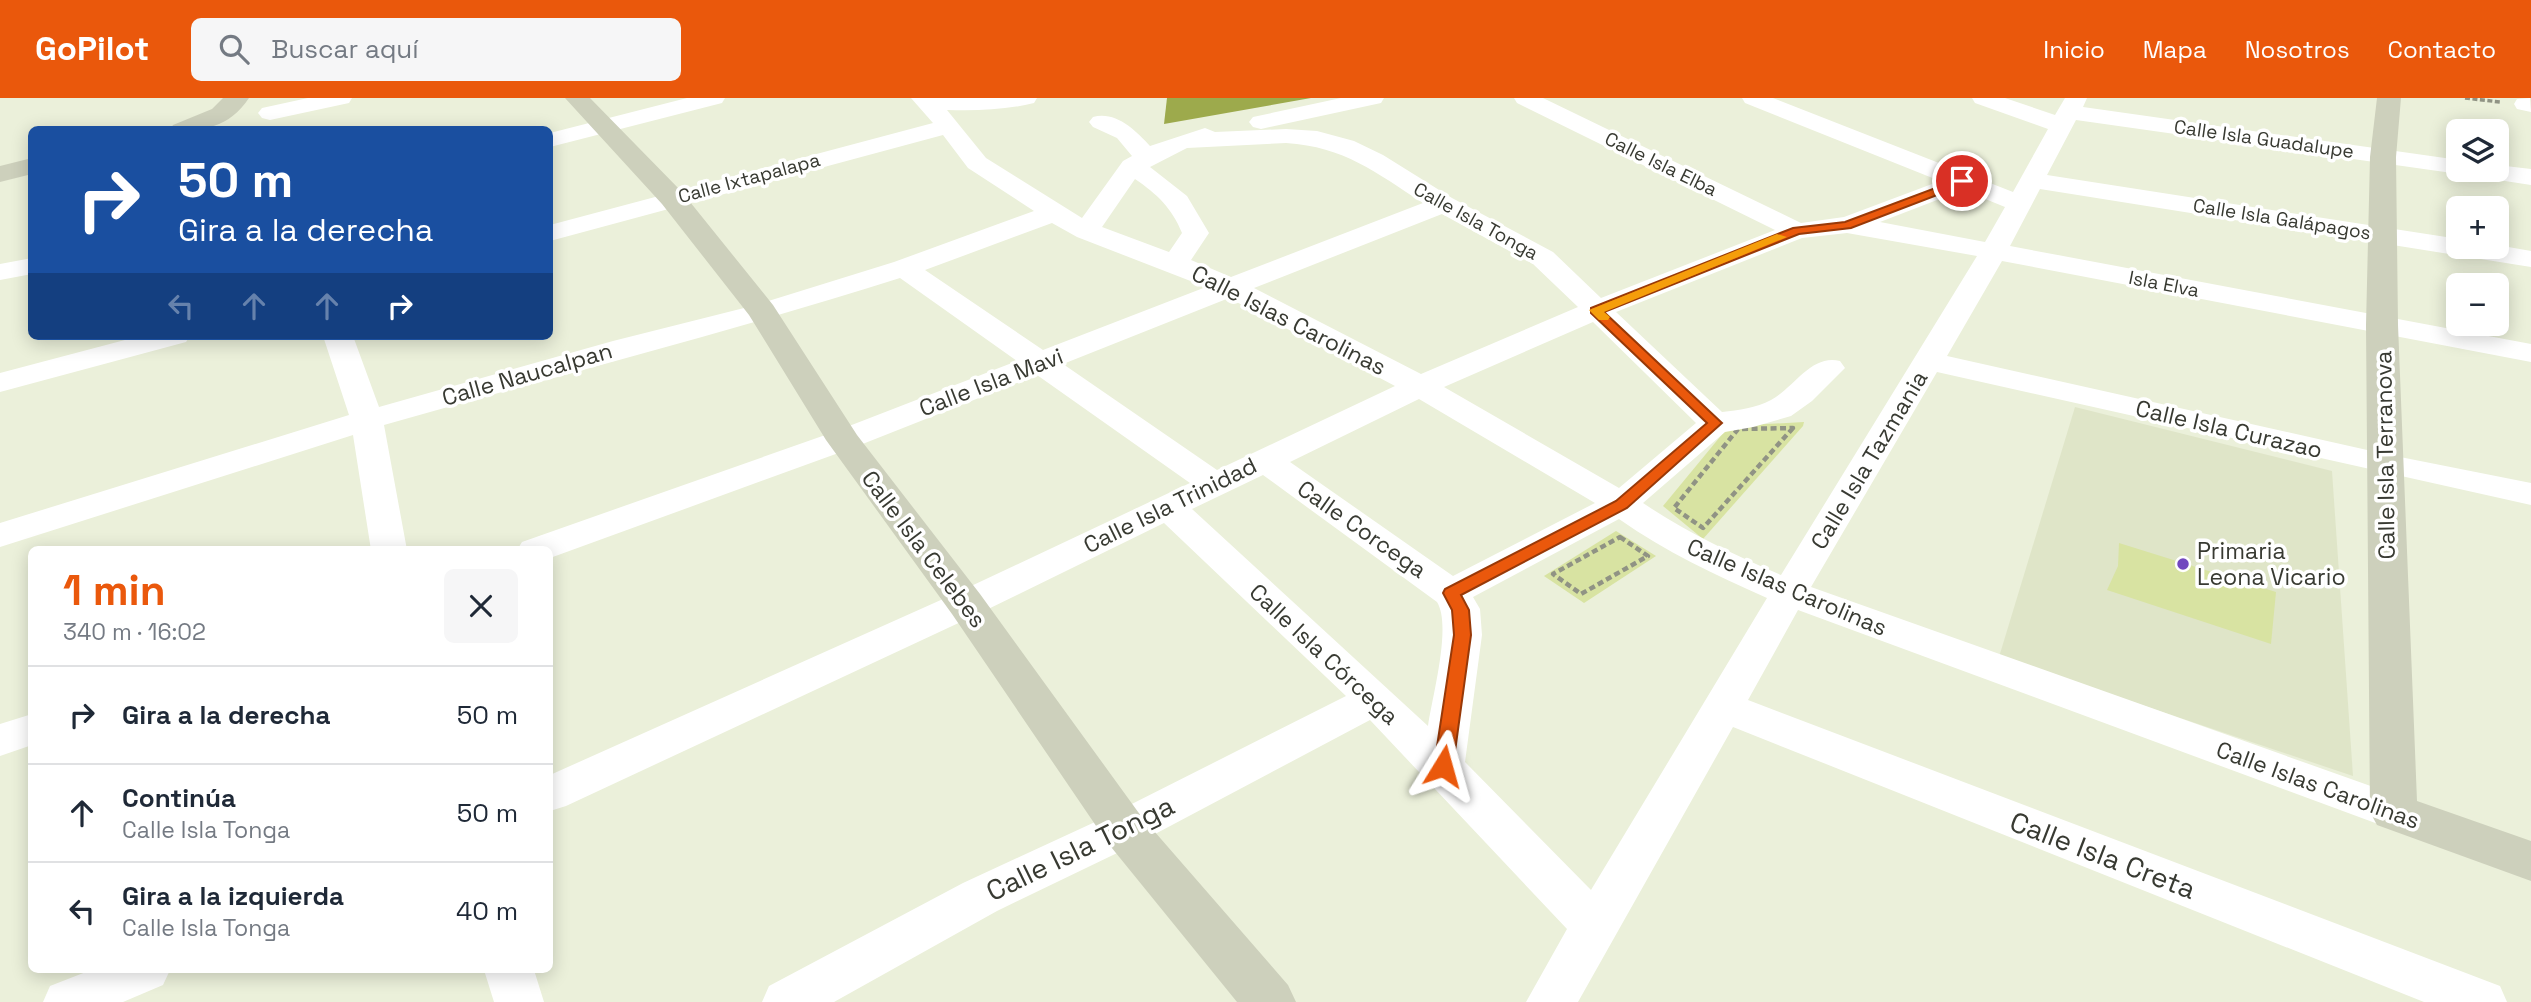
<!DOCTYPE html>
<html lang="es">
<meta charset="utf-8">
<style>
body{margin:0;font-family:"Space Grotesk",sans-serif;background:#f6f6f7;color:#1f2937;height:100vh;display:flex;flex-direction:column;font-size:26px;white-space:nowrap}
*{box-sizing:border-box;margin:0}
p{font-size:23px;color:#747a83}
.icon{flex:none;width:38px;height:38px;fill:none;stroke:currentColor;stroke-width:2;stroke-linecap:round;stroke-linejoin:round}
.map{position:relative;flex:1;overflow:hidden}
.details{position:absolute;left:28px;top:448px;width:525px;height:427px;display:flex;flex-direction:column;background:#fff;border-radius:10px;box-shadow:0 4px 18px #0003}
.details>*{flex:none}
.banner{position:absolute;left:28px;top:28px;width:525px;height:214px;border-radius:10px;box-shadow:0 4px 18px #0003;background:#1a4fa0;color:#fff;overflow:hidden}
.controls{position:absolute;left:2446px;top:21px;display:grid;gap:14px}
.controls a{display:grid;place-items:center;width:63px;height:63px;border-radius:10px;background:#fff;box-shadow:0 4px 18px #0003;font-size:35px}
.pin{position:absolute;display:grid;place-items:center;width:60px;height:60px;color:#fff;margin:-30px;border:4px solid #fff;border-radius:50%;box-shadow:0 2px 7px #0007}
.me{position:absolute;width:77px;margin:-38px;rotate:8deg;stroke-linejoin:round;filter:drop-shadow(0 0 5px #0008)}
.turn{display:flex;align-items:center;gap:24px;height:147px;padding:0 35px;font-size:32px}
.turn .icon{width:91px;height:91px;stroke-width:2.5}
.turn b{display:block;font-size:49px;line-height:60px}
.lanes{display:flex;align-items:center;height:66px;padding:0 35px;background:#0003;justify-content:center;gap:35px;direction:ltr}
.lanes .off{opacity:.35}
.round{display:grid;place-items:center;flex:none;width:74px;height:74px;border-radius:10px;background:#f6f6f7}
.head{display:flex;align-items:center;justify-content:space-between;height:119px;padding:0 35px}
h1{font-size:42px;font-weight:700;line-height:52px;color:#ea580c}
ul{padding:0;list-style:none}
li{display:flex;align-items:center;gap:21px;height:98px;padding:0 35px;border-top:2px solid #e0e1e3}
li div{flex:1}
li b{display:block;font-size:26px}
li em{font-style:normal}
header{display:flex;align-items:center;gap:42px;box-sizing:border-box;height:98px;padding:0 35px;background:#ea580c;color:#fff}
header strong{font-size:33px}
nav{display:flex;gap:38px;margin-inline-start:auto;font-size:24px}
.search{width:490px;height:63px;background:#f6f6f7;display:flex;align-items:center;gap:18px;box-sizing:border-box;padding:0 24px;border-radius:10px;color:#747a83;font-size:26px}
.map>svg:first-child{display:block}
.built{fill:#dfe5c8}
.green{fill:#d8e3a2}
.water{fill:#9daa4c}
.lines{fill:none;stroke-linecap:round;stroke-linejoin:round}
.path-far1{stroke:#909384;stroke-width:3.5;stroke-dasharray:5 2.5;stroke-linecap:butt}
.path{stroke:#909384;stroke-width:4.5;stroke-dasharray:6 3.5;stroke-linecap:butt}
.street{fill:#fff;fill-rule:evenodd}
.secondary{fill:#cdd0bc;fill-rule:evenodd}
.route{fill:#ea580c;stroke:#983908;stroke-width:2}
.slow{fill:#f59e0b}
.poi-dot{fill:#7247bf;stroke:#fff;stroke-width:2.5}
.labels{text-anchor:middle;dominant-baseline:central;stroke-width:7;stroke-linejoin:round;paint-order:stroke}
.far-street-label{font-size:19px;fill:#383a32;stroke:#fff}
.street-label{font-size:23px;fill:#383a32;stroke:#fff}
.poi-label{font-size:23px;fill:#383a32;stroke:#fff;text-anchor:start}
.near-street-label{font-size:28px;fill:#383a32;stroke:#fff}
</style>
<header>
<strong>GoPilot</strong>
<div class="search"><svg class="icon" aria-label="search" viewBox="0 0 24 24"><circle cx="10" cy="10" r="6"/><path d="M15 15l6 6"/></svg>Buscar aquí</div>
<nav><a>Inicio</a><a>Mapa</a><a>Nosotros</a><a>Contacto</a></nav>
</header>
<div class="map">
<svg width="2531" height="904" viewBox="0 0 2531 904">
<rect width="100%" height="100%" fill="#ebf0da"/>
<polygon class="built" points="2075,309 2332,373 2353,678 1999,559"/>
<g class="green">
<polygon points="1804,324 1803,328 1703,441 1663,408 1729,328"/>
<polygon points="1616,433 1656,458 1584,505 1544,478"/>
<polygon points="2119,445 2276,494 2271,546 2107,492 2118,468"/>
</g>
<polygon class="water" points="1167,0 1311,0 1164,26"/>
<g class="lines">
<polyline class="path-far1" points="2465,0 2500,4"/>
<g class="path">
<polygon points="1793,330 1703,430 1674,410 1738,331"/>
<polygon points="1620,439 1648,458 1581,496 1553,476"/>
</g>
<g class="street">
<polygon points="308,0 352,0 349,5 270,22 262,20 258,15 262,10"/>
<polygon points="687,0 725,0 722,5 550,49 550,35"/>
<path d="M911 0H1037L1034 5C1006 12 976 13 947 12L986 60 1082 120 1123 63 1132 58 1117 40 1093 29 1089 24 1093 19C1116 13 1135 32 1150 48L1205 30 1215 34 1286 31 1317 33 1354 43 1383 57 1452 100 1553 154 1601 200 1775 132 1517 5 1514 0H1543L1801 125 1844 119 1940 83 1745 5 1742 0H1773L2013 94 2048 31 1975 5 1972 0H2005L2055 17 2065 0H2087L2083 9 2459 62V72H2497V67L2531 71V87L2479 79 2468 74 2459 76 2076 22 2047 77 2459 141V149L2497 147 2531 153V169L2040 91 2010 148 2531 246V264L2002 163 1947 258 2385 356 2531 385V407L1937 274 1811 489 2410 702 2416 714 2410 726 2394 732 2378 726 1798 512 1748 602 2500 888 2507 904H2424L1733 629 1578 904H1526L1567 831 1370 622 1140 744 997 813 834 904H762L769 888 963 785 1108 718 1346 598 1164 425 980 515 566 708 550 713V677L952 497 1190 385 1037 277 855 349 550 460V452H517L522 444 831 335 1017 263 900 180C730 234 556 278 384 327L407 452H371L353 337 0 449V425L349 317 323 238H353L379 309 613 243 752 208 894 164 1034 113 968 70 943 37 550 143V127L933 25ZM1286 45C1345 49 1375 74 1423 105L1231 179 1191 162 1209 135 1187 98 1150 69 1187 50ZM1135 81C1157 96 1172 110 1182 135L1169 154 1102 129ZM1963 92 2005 109 1985 144 1880 124ZM1442 116 1533 166 1578 209 1421 276 1254 190ZM1052 125 1077 139 1206 189 1043 252 925 172ZM1847 135 1977 158 1781 477C1733 456 1687 435 1643 405L1725 334 1753 329 1791 318 1812 303 1845 270 1840 263C1811 256 1795 289 1771 302 1756 310 1739 312 1722 314L1616 214 1802 140ZM1229 200 1395 288 1217 372 1063 266ZM1593 224 1696 325 1619 390 1444 289ZM1419 301 1595 405 1453 478 1290 364ZM1263 377 1437 504C1452 528 1432 599 1428 628L1192 411ZM1619 421C1666 454 1715 477 1767 500L1591 792 1465 664 1482 537 1480 511 1473 499Z"/>
<polygon points="1341,0 1384,0 1381,5 1261,31 1253,29 1249,24 1253,19"/>
<polygon points="2530,0 2531,14 2517,11 2514,6 2517,1"/>
<polygon points="32,160 32,176 0,182 0,166"/>
<polygon points="140,238 190,238 186,244 0,294 0,275"/>
<polygon points="32,616 32,647 0,658 0,626"/>
<polygon points="91,872 170,872 163,887 123,904 43,904 50,888"/>
<polygon points="484,872 534,872 544,904 494,904"/>
</g>
<g class="secondary">
<path d="M223 0H249C228 31 204 32 170 32L173 27 212 11Z"/>
<polygon points="565,0 590,0 682,94 773,207 857,337 980,496 1141,718 1288,887 1296,904 1237,904 1107,744 952,516 826,342 749,217 662,106"/>
<polygon points="2377,0 2401,0 2396,59 2398,227 2417,703 2531,743 2531,783 2377,727 2370,714 2366,227 2370,59"/>
<polygon points="32,60 32,76 0,84 0,68"/>
</g>
</g>
<polygon class="route" points="1962,80 1968,83 1966,86 1851,130 1799,136 1604,214 1722,325 1627,410 1461,497 1469,512 1471,537 1453,668 1450,673 1437,673 1434,668 1454,537 1452,512 1443,495 1445,491 1616,403 1707,325 1591,215 1591,210 1793,130 1845,124"/>
<polygon class="slow" points="1777,136 1787,139 1604,214 1610,219 1608,222 1599,222 1589,212"/>
<circle class="poi-dot" cx="2183" cy="466" r="7"/>
<g class="labels">
<g class="far-street-label">
<text transform="translate(2264 41) rotate(8)">Calle Isla Guadalupe</text>
<text transform="translate(1661 66) rotate(26)">Calle Isla Elba</text>
<text transform="translate(749 80) rotate(-15)">Calle Ixtapalapa</text>
<text transform="translate(2282 121) rotate(9)">Calle Isla Galápagos</text>
<text transform="translate(1476 123) rotate(29)">Calle Isla Tonga</text>
<text transform="translate(2164 186) rotate(11)">Isla Elva</text>
</g>
<g class="street-label">
<text transform="translate(1289 222) rotate(27)">Calle Islas Carolinas</text>
<text transform="translate(527 276) rotate(-16)">Calle Naucalpan</text>
<text transform="translate(991 284) rotate(-21)">Calle Isla Mavi</text>
<text transform="translate(2229 331) rotate(13)">Calle Isla Curazao</text>
<text transform="translate(2385 357) rotate(-91)">Calle Isla Terranova</text>
<text transform="translate(1869 362) rotate(-59)">Calle Isla Tazmania</text>
<text transform="translate(1170 407) rotate(-26)">Calle Isla Trinidad</text>
<text transform="translate(1362 431) rotate(35)">Calle Corcega</text>
<text transform="translate(924 451) rotate(53)">Calle Isla Celebes</text>
<text transform="translate(1787 489) rotate(23)">Calle Islas Carolinas</text>
<text transform="translate(1324 556) rotate(43)">Calle Isla Córcega</text>
<text transform="translate(2318 687) rotate(20)">Calle Islas Carolinas</text>
</g>
<g class="poi-label">
<text x="2197" y="453">Primaria<tspan x="2197" dy="26">Leona Vicario</tspan></text>
</g>
<g class="near-street-label">
<text transform="translate(1080 750) rotate(-26)">Calle Isla Tonga</text>
<text transform="translate(2103 757) rotate(21)">Calle Isla Creta</text>
</g>
</g>
</svg>
<div class="controls">
<a><svg class="icon" aria-label="layers" viewBox="0 0 24 24"><path d="M12 4l9 5-9 5-9-5zM3 14l9 5 9-5"/></svg></a>
<a>+</a>
<a>−</a>
</div>
<div class="pin" style="left:1962px;top:83px;background:#d93025"><svg class="icon" aria-label="arrive" viewBox="0 0 24 24"><path d="M6 21V4h12l-3 4 3 4H6"/></svg></div>
<svg class="me" style="left:1443px;top:668px" viewBox="-20 -20 40 40"><path d="M0-17L14 15 0 8-14 15z" fill="#ea580c" stroke="#fff" stroke-width="4"/></svg>
<div class="banner">
<div class="turn"><svg class="icon" aria-label="right" viewBox="0 0 24 24"><path d="M7 20v-9h11M14 6l5 5-5 5"/></svg><div><b>50 m</b>Gira a la derecha</div></div>
<div class="lanes"><svg class="icon off" aria-label="left" viewBox="0 0 24 24"><path d="M17 20v-9H6M10 6l-5 5 5 5"/></svg><svg class="icon off" aria-label="ahead" viewBox="0 0 24 24"><path d="M12 20V5M6 11l6-6 6 6"/></svg><svg class="icon off" aria-label="ahead" viewBox="0 0 24 24"><path d="M12 20V5M6 11l6-6 6 6"/></svg><svg class="icon" aria-label="right" viewBox="0 0 24 24"><path d="M7 20v-9h11M14 6l5 5-5 5"/></svg></div>
</div>
<section class="details">
<div class="head"><div><h1>1 min</h1><p>340 m · 16:02</p></div><a class="round"><svg class="icon" aria-label="close" viewBox="0 0 24 24"><path d="M6 6l12 12M18 6L6 18"/></svg></a></div>
<ul>
<li><svg class="icon" aria-label="right" viewBox="0 0 24 24"><path d="M7 20v-9h11M14 6l5 5-5 5"/></svg><div><b>Gira a la derecha</b></div><em>50 m</em></li>
<li><svg class="icon" aria-label="ahead" viewBox="0 0 24 24"><path d="M12 20V5M6 11l6-6 6 6"/></svg><div><b>Continúa</b><p>Calle Isla Tonga</p></div><em>50 m</em></li>
<li><svg class="icon" aria-label="left" viewBox="0 0 24 24"><path d="M17 20v-9H6M10 6l-5 5 5 5"/></svg><div><b>Gira a la izquierda</b><p>Calle Isla Tonga</p></div><em>40 m</em></li>
</ul>
</section>
</div>
